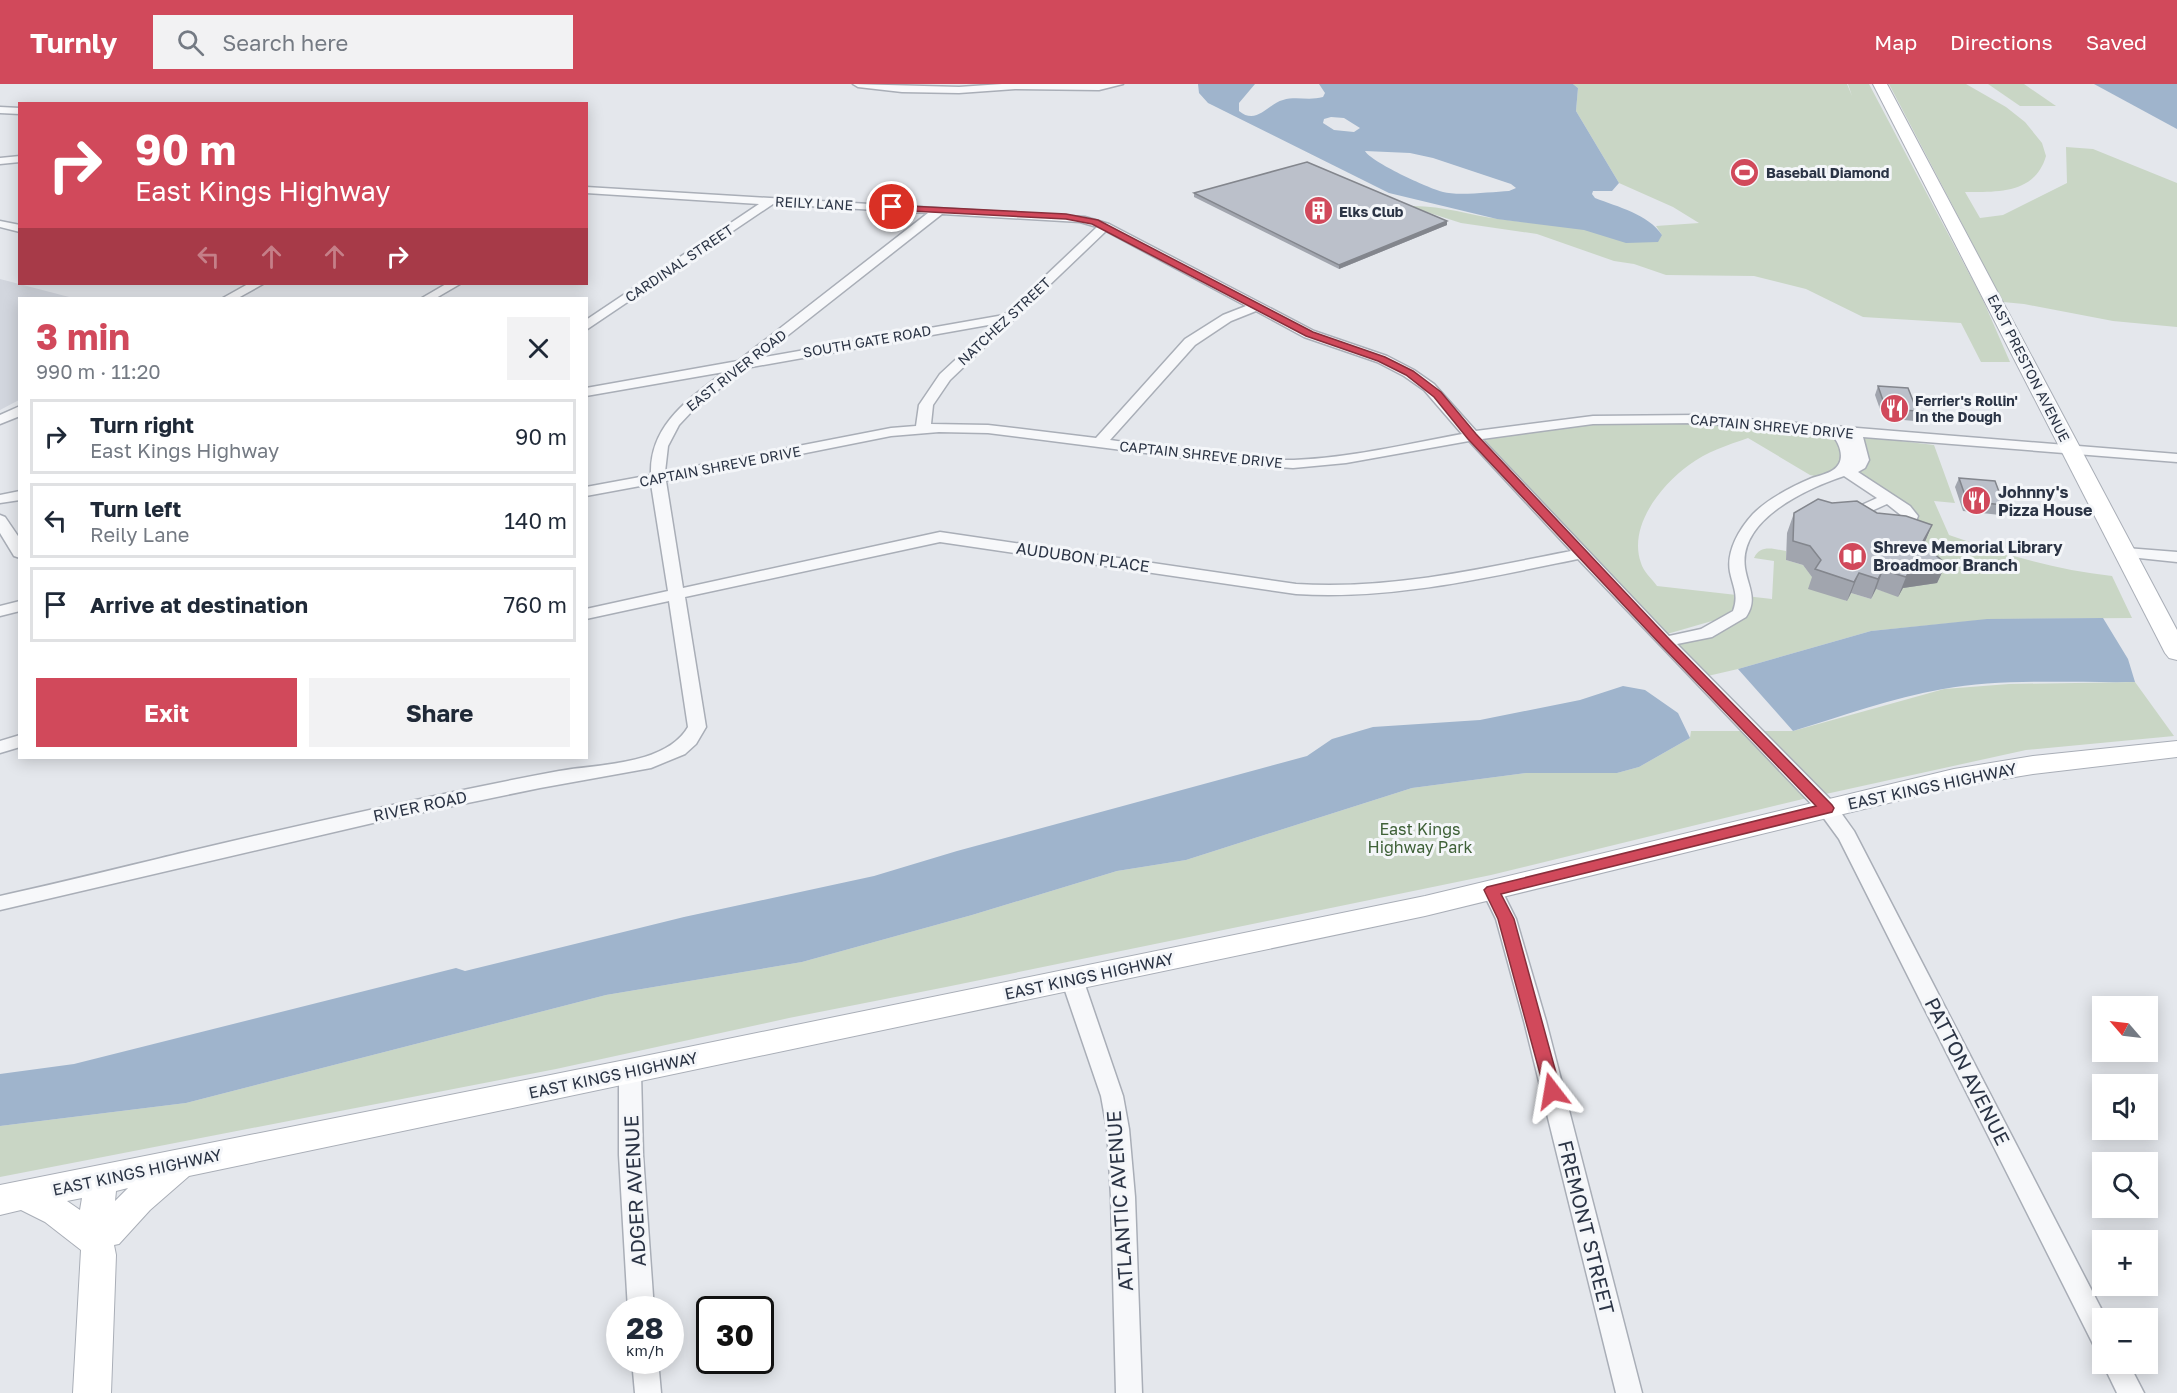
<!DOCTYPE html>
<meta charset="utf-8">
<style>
body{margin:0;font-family:"Golos Text",sans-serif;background:#f2f2f3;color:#1f2937;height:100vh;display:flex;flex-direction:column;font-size:22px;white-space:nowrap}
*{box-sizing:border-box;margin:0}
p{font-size:20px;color:#747a83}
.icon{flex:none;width:33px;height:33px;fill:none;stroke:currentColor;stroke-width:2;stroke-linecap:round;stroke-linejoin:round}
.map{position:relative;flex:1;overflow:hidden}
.drawer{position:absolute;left:18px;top:213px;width:570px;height:462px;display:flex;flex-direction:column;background:#fff;border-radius:0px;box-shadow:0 3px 15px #0003}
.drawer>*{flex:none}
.banner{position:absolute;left:18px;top:18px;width:570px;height:183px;border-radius:0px;box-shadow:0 3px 15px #0003;background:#d1495b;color:#fff;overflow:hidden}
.needle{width:39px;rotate:298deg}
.buttons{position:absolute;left:2092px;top:912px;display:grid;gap:12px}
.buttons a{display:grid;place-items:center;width:66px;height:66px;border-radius:0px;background:#fff;box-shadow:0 3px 15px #0003;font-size:30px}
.speed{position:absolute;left:606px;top:1212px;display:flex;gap:12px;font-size:30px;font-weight:700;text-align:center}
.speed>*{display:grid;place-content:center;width:78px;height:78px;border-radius:50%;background:#fff;box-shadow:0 3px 15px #0003;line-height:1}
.speed small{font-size:15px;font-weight:400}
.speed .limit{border:3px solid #111;border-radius:9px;background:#fff;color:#111}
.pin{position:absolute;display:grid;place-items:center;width:51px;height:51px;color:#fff;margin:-26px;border:3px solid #fff;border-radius:50%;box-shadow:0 2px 6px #0007}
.me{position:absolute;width:66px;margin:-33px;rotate:346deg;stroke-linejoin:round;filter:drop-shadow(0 0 4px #0008)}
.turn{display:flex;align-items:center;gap:21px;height:126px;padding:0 18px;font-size:27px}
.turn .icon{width:78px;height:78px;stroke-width:2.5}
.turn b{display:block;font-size:42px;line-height:51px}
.lanes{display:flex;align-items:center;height:57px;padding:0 18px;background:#0003;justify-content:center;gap:30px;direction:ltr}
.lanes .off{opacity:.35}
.round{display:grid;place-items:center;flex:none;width:63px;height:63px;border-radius:0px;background:#f2f2f3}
.overview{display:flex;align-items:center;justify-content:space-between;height:102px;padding:0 18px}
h1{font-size:36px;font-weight:700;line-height:45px;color:#d1495b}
.button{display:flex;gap:12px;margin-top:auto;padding:12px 18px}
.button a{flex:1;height:69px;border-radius:0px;background:#d1495b;color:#fff;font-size:24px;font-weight:700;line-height:69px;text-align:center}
.button a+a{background:#f2f2f3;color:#1f2937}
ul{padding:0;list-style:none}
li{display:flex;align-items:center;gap:18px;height:75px;margin:0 12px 9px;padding:0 6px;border:3px solid #e0e1e3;border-radius:0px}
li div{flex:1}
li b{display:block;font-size:22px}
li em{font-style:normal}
header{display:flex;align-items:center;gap:36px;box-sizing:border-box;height:84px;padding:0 30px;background:#d1495b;color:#fff}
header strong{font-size:28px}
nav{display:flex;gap:33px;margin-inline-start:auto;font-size:21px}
.search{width:420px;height:54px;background:#f2f2f3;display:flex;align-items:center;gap:15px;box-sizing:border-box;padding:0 21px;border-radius:0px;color:#747a83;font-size:22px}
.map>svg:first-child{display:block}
.built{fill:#d2d6de}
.green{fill:#c9d6c5}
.water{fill:#9fb4cc;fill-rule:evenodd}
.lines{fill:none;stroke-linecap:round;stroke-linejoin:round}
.street-casing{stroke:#a9aeb7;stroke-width:3}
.secondary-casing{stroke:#a9aeb7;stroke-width:2}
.street{fill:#f7f8fa;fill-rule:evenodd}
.secondary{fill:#fff;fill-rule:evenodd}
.wall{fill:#a1a5ae}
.shaded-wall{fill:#83868d}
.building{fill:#bbc0ca;stroke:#83868d;stroke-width:1.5}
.route{fill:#d1495b;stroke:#882f3b;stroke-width:1.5}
.labels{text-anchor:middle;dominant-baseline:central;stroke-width:6;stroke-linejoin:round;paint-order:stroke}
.far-poi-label{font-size:14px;font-weight:bold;fill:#2b3445;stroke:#f4f6f9;text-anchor:start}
.far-street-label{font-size:14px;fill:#2b3445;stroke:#f4f6f9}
.poi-label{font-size:16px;font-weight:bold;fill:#2b3445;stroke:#f4f6f9;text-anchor:start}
.street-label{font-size:16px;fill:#2b3445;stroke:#f4f6f9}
.park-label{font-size:16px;fill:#3f6138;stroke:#f4f6f9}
.near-street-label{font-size:20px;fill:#2b3445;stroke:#f4f6f9}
</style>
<header>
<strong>Turnly</strong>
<div class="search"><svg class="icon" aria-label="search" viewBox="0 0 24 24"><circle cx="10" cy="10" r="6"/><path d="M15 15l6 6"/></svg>Search here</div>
<nav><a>Map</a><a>Directions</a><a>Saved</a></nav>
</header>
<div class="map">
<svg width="2177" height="1309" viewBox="0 0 2177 1309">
<rect width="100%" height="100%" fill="#e4e7ec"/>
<polygon class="built" points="0,195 73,214 20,214 19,316 0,326"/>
<g class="green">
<path d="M1573 0H1847L1852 12 1848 0H1869L1983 216 2010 278H1981L1961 239 1863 233 1806 205 1754 192 1666 191 1634 180 1614 177 1537 150 1461 139 1408 122C1443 121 1467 131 1500 135 1554 142 1608 147 1662 151L1656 142 1699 139 1673 123 1619 99 1576 27 1578 4Z"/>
<path d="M1889 0H1966L2006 23 2025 38 2042 59 2046 72C2035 110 1998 108 1965 108L1980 134 2003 131 2067 99 2066 63 2093 65 2177 99V243L2113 237 2024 220 2003 218Z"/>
<polygon points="1988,0 2024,0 2056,22 2020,22"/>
<path d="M1593 336 1788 341 1837 352 1848 378 1825 394 1810 391 1748 354C1728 361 1706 368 1689 381 1660 402 1628 443 1641 479 1643 487 1652 495 1657 502L1772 515 1774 477 1754 474C1760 460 1774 465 1786 467V476L1803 481 1814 495 1846 517 1851 509 1871 515 1876 505 1898 512 1910 432 1848 388 1857 354 1867 353 1934 361 1955 419 1934 417 1949 451C2003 470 2055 486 2112 492L2132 534 1993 535 1871 547 1738 585 1699 594 1665 558 1722 538 1712 537 1660 552 1472 352Z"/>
<polygon points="2135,598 2174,652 2026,666 1803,715 1491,791 946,903 789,934 556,985 0,1093 0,1042 186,1019 606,911 802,878 972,831 1117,787 1186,776 1412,704 1526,689 1617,689 1639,683 1690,654 1691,647 1793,647 1944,605 2009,600"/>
</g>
<g class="water">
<path d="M1198 0H1255L1239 19V27C1257 42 1269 19 1283 16 1296 12 1309 17 1323 13L1325 9 1319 0H1573L1578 4 1576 27 1619 99 1612 107H1593L1592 110 1595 114C1618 123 1648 130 1662 151L1658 158 1626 159 1584 146 1497 135 1389 109 1208 19 1199 9ZM1331 33 1344 34 1360 44 1354 48 1334 46 1323 39 1324 35ZM1365 67 1410 69 1433 74 1511 100 1516 104 1509 107C1492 108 1457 112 1443 108 1428 104 1371 78 1365 67Z"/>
<polygon points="2094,0 2177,0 2177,45"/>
<path d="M2103 534 2128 575 2135 598C2075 599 2002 594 1943 605 1892 614 1842 632 1793 647L1738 585 1871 547 1987 535Z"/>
<polygon points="1623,602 1645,606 1678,629 1690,654 1639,683 1617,689 1526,689 1412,704 1186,776 1117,787 972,831 802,878 606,911 186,1019 0,1042 0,990 74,980 456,884 465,887 684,833 874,792 957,767 1307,672 1332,655 1373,643 1480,636 1580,616"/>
</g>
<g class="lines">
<defs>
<g id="street">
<polygon points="853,0 959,3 1002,0 1123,0 1099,6 1015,5 959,9 902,8 858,3"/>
<polygon points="0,23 20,24 20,30 0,29"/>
<polygon points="20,72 20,78 0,80 0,74"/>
<path d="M586 103 1085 133 1109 140 1314 247 1387 272 1414 286 1434 300 1476 347 1593 332 1697 331 2177 370V378L1863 353 1869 376 1865 384 1858 388 1910 422 1918 432C1913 447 1902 453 1887 449L1884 446 1887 443 1899 440 1902 432 1887 420 1867 429V432L1874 439 1871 442C1863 444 1856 441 1851 434L1855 424 1877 414 1844 392C1808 404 1738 435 1745 484 1748 503 1758 515 1746 533L1712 553 1677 560 1834 719 1854 747 2106 1234H2103V1266L2094 1262 1839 755 1820 729 1578 475C1484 494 1393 516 1296 510L940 458 685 513 706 643 696 660 685 670 651 684 540 704 390 735 0 826V812C64 798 127 782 190 767 313 738 436 710 559 687 599 680 666 681 688 643L669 517 586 535V525L668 507 651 400 586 412V403L651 391C649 341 689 315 724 288L586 312V304L738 277 928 129 773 120 586 246V236L759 120 586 109ZM942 130 1080 138 1097 143 1004 231 759 274ZM1106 147 1246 222 1223 231 1185 255 1096 354 988 341 931 340 933 321 950 296ZM1256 227 1304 253 1377 278 1404 292 1424 306 1462 350C1407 360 1350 374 1294 376 1233 377 1170 364 1110 356L1195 261 1231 237ZM994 240 940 290 919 321 916 342 891 344 665 388 668 362 679 341 695 324 746 284ZM1697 339 1831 350C1840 359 1847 377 1833 386 1827 390 1818 392 1812 394 1791 403 1769 414 1753 430 1740 444 1726 467 1730 488 1733 503 1739 511 1733 527L1701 545 1669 552 1482 355 1593 340ZM939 348 988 349 1232 380 1293 384 1346 379 1469 357 1571 467C1479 485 1390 506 1296 500L940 448 683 504 666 397 891 352Z"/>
<polygon points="0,137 20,141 20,148 0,143"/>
<polygon points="248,200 263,200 238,214 223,214"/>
<polygon points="446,200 460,200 436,214 422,214"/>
<polygon points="20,322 20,332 0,340 0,331"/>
<polygon points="20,407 20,416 0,419 0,411"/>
<polygon points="0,431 5,433 20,455 20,474 14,472 0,449"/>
<polygon points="2126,464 2177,468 2177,478 2120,472 2118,469"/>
<polygon points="20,517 20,527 0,532 0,522"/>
<polygon points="20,651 20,663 0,669 0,657"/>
<polygon points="1492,799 1499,801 1516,835 1546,937 1642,1309 1616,1309 1524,937 1496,835 1482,806 1485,801"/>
<polygon points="1072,887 1079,889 1083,895 1123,1012 1129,1045 1135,1113 1142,1309 1116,1309 1111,1113 1107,1045 1101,1012 1061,895 1065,889"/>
<polygon points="630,979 638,982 641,988 643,1071 654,1226 628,1226 619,1071 619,988 622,982"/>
<polygon points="632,1276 658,1276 661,1309 635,1309"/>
<polygon points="2103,1280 2129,1280 2144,1309 2117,1309"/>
</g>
<g id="secondary">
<polygon points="1873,0 1887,0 2177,546 2177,576 2169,574 2165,569"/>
<path d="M2177 657V673L2033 690 1954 703 1425 832 189 1092 150 1126 119 1160 114 1161 116 1171 111 1309H73L81 1166 45 1138 21 1126 0 1131V1101L630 975 1425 812 1954 685 2033 672ZM128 1104 115 1117 116 1107ZM82 1114 80 1126 67 1117Z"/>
</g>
</defs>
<use href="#street" class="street-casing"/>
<use href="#secondary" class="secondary-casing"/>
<use href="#street" class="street"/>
<use href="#secondary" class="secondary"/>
</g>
<g class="wall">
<polygon points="1194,109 1447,141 1339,185 1194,113"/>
<polygon points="1878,302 1917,327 1914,337 1883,334 1875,311"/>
<polygon points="1959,394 2004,421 2000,431 1963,427 1955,403"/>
<polygon points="1832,419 1932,441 1924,460 1946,480 1937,499 1903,504 1898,513 1876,505 1871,515 1851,509 1847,517 1808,505 1812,493 1803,481 1786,476 1787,449 1794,429"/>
</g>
<g class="shaded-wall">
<polygon points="1447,137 1447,141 1339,185 1339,181"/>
<polygon points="1932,441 1924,460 1922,459"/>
<polygon points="1946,480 1937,499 1903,504 1898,513 1906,493 1911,484"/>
<polygon points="1883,486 1876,505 1871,515 1878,495"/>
<polygon points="1859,489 1851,509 1847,517 1854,498"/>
</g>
<g class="building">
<polygon points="1307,78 1447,137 1339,181 1194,109"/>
<polygon points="1878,302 1908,304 1917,327 1886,325"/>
<polygon points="1959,394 1995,397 2004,421 1967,417"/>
<polygon points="1818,415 1832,419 1857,417 1877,429 1906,432 1932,441 1922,459 1946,480 1911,484 1906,493 1883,486 1878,495 1859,489 1854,498 1815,485 1821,476 1810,462 1793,457 1794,429"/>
</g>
<polygon class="route" points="889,121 1066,130 1098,136 1313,248 1385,273 1413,287 1441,308 1476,350 1670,556 1832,721 1834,724 1832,728 1501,810 1514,835 1561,1007 1559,1012 1552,1014 1546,1012 1498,835 1484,806 1487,803 1816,722 1661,561 1468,355 1434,313 1406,291 1378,277 1306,252 1092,140 1066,135 892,126 889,125"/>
<defs>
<symbol id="stadium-disc" viewBox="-11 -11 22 22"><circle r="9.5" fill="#d1495b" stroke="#f4f6f9"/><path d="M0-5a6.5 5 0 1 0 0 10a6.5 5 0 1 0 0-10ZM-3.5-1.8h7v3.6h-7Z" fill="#fff"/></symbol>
<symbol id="building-disc" viewBox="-11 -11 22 22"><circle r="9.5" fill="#d1495b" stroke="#f4f6f9"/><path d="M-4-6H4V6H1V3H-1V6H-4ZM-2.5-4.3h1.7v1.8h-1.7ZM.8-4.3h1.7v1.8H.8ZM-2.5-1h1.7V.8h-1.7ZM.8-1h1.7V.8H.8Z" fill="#fff"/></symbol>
<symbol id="restaurant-disc" viewBox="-11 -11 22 22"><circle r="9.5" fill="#d1495b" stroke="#f4f6f9"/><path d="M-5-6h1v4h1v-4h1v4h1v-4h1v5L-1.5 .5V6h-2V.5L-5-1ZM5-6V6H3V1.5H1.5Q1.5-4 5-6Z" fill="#fff"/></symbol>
<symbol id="library-disc" viewBox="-11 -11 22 22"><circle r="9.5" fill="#d1495b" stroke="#f4f6f9"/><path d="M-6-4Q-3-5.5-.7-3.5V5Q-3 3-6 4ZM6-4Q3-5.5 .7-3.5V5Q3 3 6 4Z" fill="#fff"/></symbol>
</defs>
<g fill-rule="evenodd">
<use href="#stadium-disc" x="1728" y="72" width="33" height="33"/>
<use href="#building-disc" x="1302" y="110" width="33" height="33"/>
<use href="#restaurant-disc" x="1878" y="308" width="33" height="33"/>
<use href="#restaurant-disc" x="1960" y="400" width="33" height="33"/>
<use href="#library-disc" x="1836" y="456" width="33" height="33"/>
</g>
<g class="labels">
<g class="far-poi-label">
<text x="1766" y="88">Baseball Diamond</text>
<text x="1339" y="127">Elks Club</text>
<text x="1915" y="316">Ferrier's Rollin'<tspan x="1915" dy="16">In the Dough</tspan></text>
</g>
<g class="far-street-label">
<text transform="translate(814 119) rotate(3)">REILY LANE</text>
<text transform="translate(679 179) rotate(-34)">CARDINAL STREET</text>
<text transform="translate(1004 237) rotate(-43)">NATCHEZ STREET</text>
<text transform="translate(867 257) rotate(-10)">SOUTH GATE ROAD</text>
<text transform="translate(2029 284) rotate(63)">EAST PRESTON AVENUE</text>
<text transform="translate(736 286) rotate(-38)">EAST RIVER ROAD</text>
<text transform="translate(1772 342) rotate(5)">CAPTAIN SHREVE DRIVE</text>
<text transform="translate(1201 370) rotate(6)">CAPTAIN SHREVE DRIVE</text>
<text transform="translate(720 382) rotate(-11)">CAPTAIN SHREVE DRIVE</text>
</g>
<g class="poi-label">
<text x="1998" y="408">Johnny's<tspan x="1998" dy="18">Pizza House</tspan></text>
<text x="1873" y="463">Shreve Memorial Library<tspan x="1873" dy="18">Broadmoor Branch</tspan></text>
</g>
<g class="street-label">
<text transform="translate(1083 473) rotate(8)">AUDUBON PLACE</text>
<text transform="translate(1932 702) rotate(-12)">EAST KINGS HIGHWAY</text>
<text transform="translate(420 722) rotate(-12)">RIVER ROAD</text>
<text transform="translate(1089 892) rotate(-12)">EAST KINGS HIGHWAY</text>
<text transform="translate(613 991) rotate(-12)">EAST KINGS HIGHWAY</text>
<text transform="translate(137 1088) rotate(-12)">EAST KINGS HIGHWAY</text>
</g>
<g class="park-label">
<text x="1420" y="745">East Kings<tspan x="1420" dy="18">Highway Park</tspan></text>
</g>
<g class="near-street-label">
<text transform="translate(1968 987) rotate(63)">PATTON AVENUE</text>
<text transform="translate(634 1107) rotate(-93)">ADGER AVENUE</text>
<text transform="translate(1119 1117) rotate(-94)">ATLANTIC AVENUE</text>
<text transform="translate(1587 1143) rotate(76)">FREMONT STREET</text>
</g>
</g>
</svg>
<div class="buttons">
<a><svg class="needle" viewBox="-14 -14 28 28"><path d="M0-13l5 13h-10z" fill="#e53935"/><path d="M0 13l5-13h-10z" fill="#747a83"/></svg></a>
<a><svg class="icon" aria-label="sound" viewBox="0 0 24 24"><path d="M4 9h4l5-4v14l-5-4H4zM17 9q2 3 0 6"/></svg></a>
<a><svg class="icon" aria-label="search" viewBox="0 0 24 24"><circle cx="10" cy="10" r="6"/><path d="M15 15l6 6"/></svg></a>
<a>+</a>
<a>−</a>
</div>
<div class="speed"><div>28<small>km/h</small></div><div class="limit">30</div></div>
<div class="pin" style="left:892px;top:123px;background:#d93025"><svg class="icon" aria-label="arrive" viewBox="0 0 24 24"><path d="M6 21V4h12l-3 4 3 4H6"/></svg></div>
<svg class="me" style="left:1552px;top:1007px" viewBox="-20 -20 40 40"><path d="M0-17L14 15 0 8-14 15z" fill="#d1495b" stroke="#fff" stroke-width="4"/></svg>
<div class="banner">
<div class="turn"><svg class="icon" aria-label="right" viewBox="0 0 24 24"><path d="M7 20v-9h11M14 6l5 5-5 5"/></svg><div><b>90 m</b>East Kings Highway</div></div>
<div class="lanes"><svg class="icon off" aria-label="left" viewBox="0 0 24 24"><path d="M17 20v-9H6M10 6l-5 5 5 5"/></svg><svg class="icon off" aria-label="ahead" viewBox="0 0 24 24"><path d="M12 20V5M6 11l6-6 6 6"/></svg><svg class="icon off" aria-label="ahead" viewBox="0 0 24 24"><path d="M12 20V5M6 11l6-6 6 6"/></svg><svg class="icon" aria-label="right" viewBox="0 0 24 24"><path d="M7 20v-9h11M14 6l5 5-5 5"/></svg></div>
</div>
<section class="drawer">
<div class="overview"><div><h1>3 min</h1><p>990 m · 11:20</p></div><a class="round"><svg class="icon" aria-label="close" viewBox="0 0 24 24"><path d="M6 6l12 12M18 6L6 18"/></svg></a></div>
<ul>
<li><svg class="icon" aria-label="right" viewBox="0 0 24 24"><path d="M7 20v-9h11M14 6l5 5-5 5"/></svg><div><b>Turn right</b><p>East Kings Highway</p></div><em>90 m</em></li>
<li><svg class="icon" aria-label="left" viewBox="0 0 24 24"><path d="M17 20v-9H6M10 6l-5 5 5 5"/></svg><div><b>Turn left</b><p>Reily Lane</p></div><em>140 m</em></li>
<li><svg class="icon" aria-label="arrive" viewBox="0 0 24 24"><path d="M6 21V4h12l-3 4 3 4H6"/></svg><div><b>Arrive at destination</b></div><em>760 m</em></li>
</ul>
<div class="button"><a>Exit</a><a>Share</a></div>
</section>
</div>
